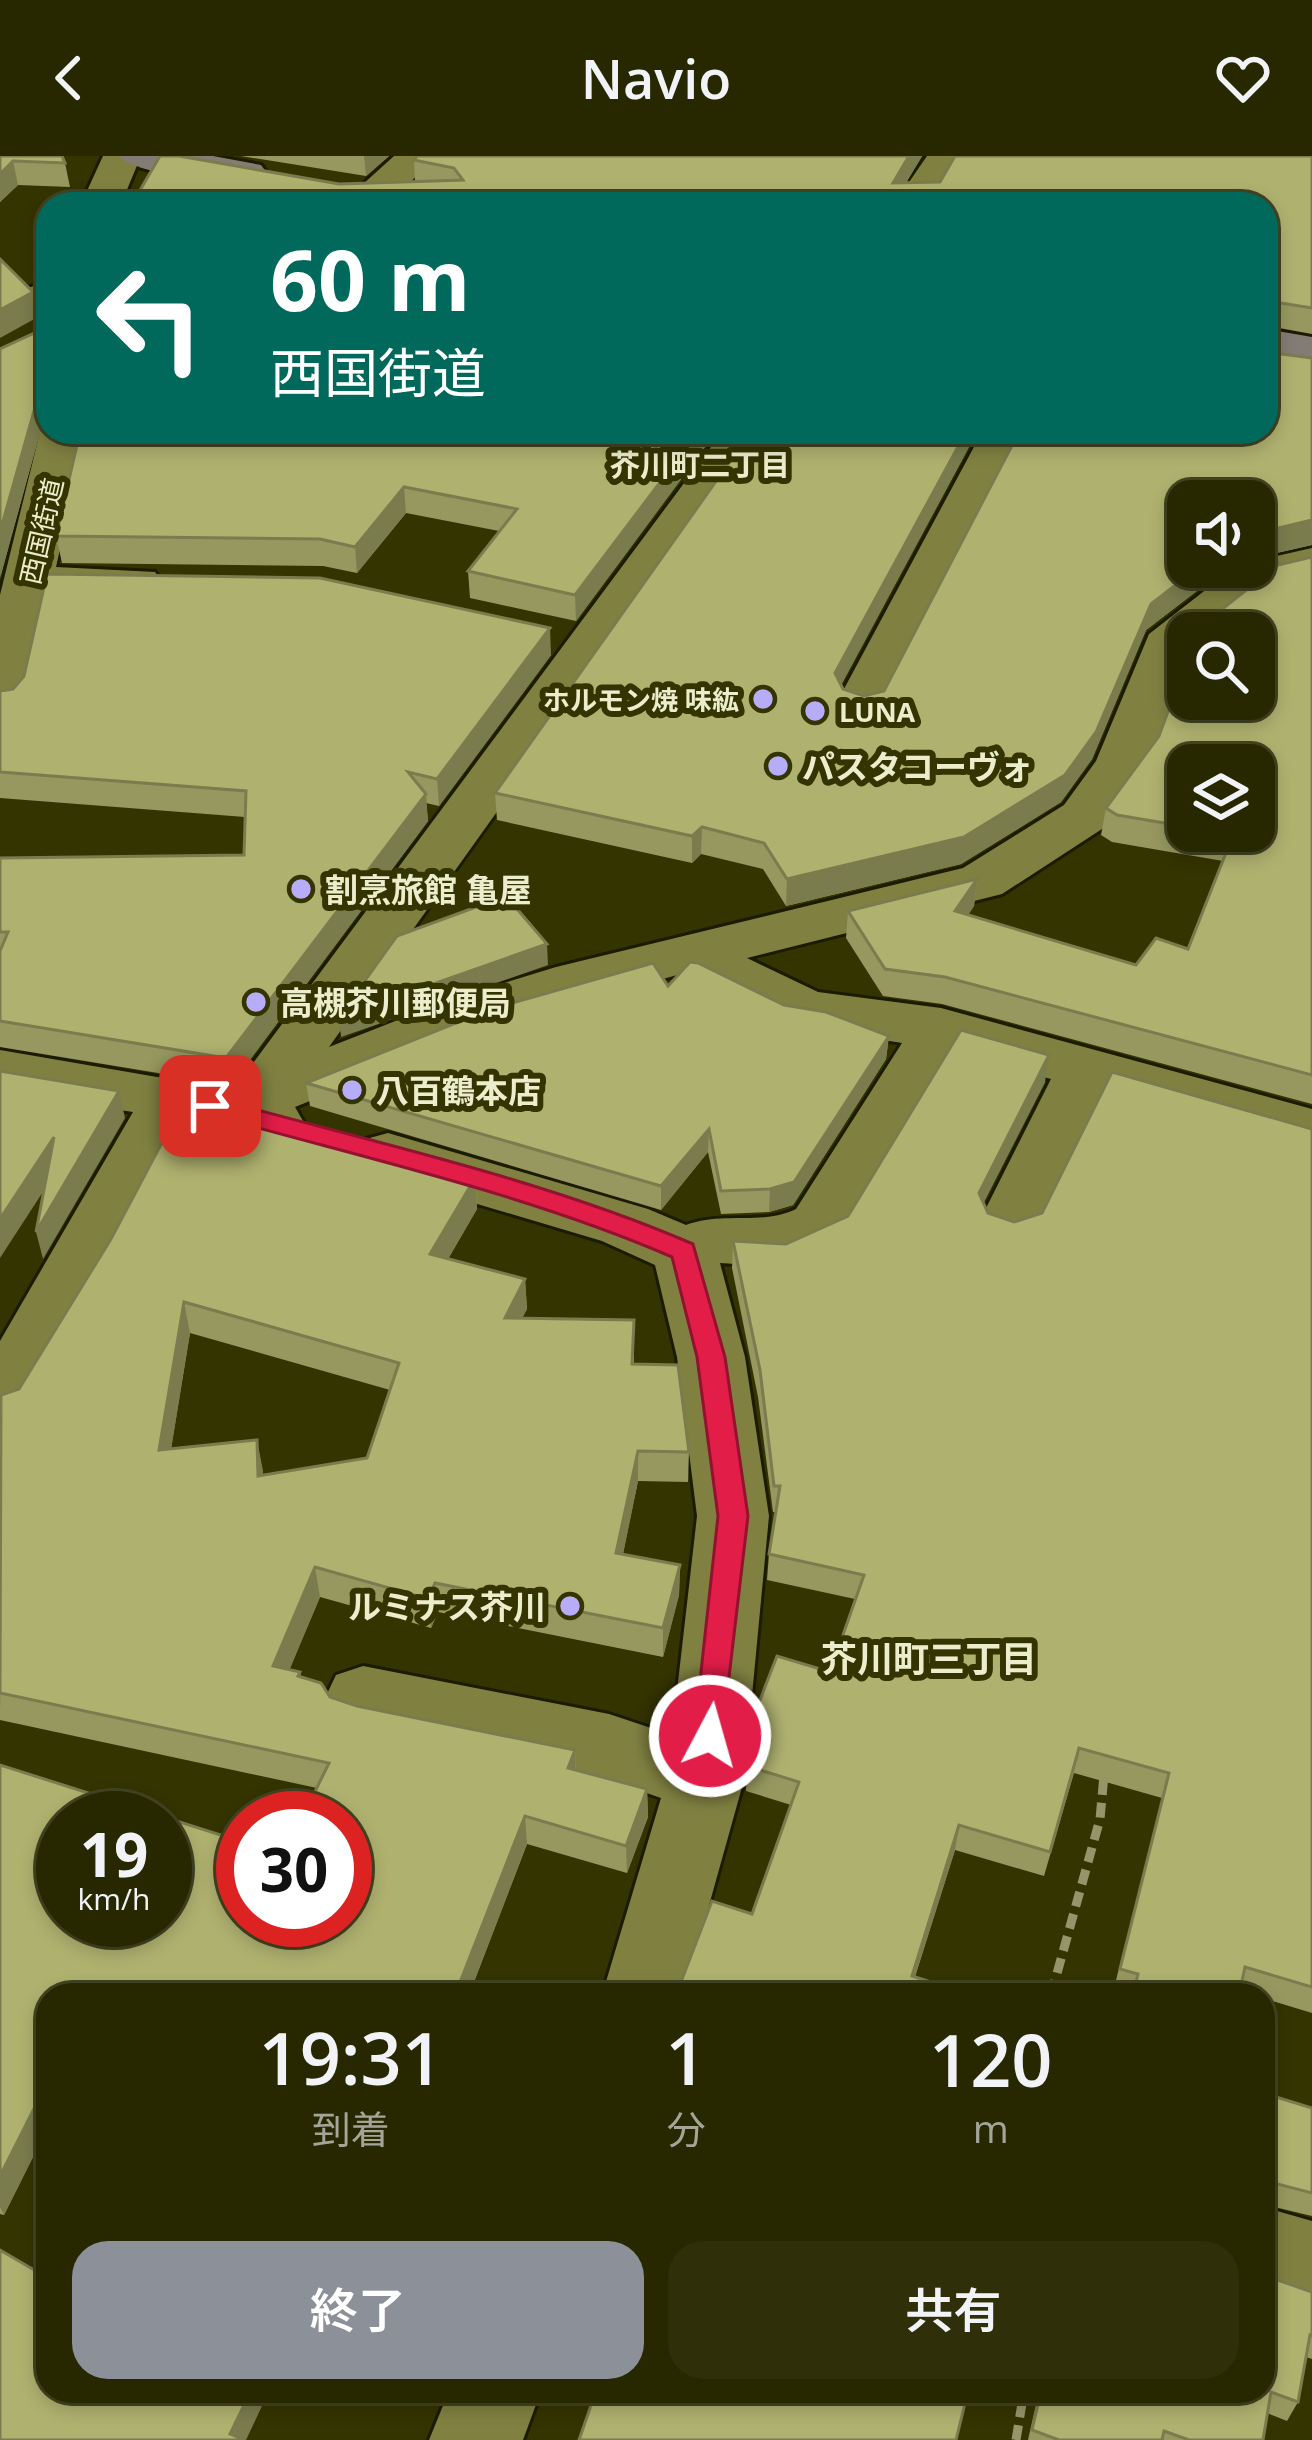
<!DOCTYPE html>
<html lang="ja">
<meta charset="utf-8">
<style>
body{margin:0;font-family:"Open Sans","Noto Sans JP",sans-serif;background:#2f2f0a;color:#f1f3f6;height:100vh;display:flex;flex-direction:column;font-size:45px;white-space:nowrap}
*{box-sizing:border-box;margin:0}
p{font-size:39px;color:#a4a599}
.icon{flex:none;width:66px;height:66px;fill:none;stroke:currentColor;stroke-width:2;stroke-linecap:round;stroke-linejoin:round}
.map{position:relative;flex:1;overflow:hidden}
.drawer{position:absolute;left:36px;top:1827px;width:1239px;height:420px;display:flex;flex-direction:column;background:#272700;border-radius:36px;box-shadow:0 6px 18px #0003,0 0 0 3px #434422}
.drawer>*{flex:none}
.hud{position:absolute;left:36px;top:36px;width:1242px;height:252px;border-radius:36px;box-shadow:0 6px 18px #0003,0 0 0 3px #434422;background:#00695c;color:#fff;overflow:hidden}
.tools{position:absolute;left:1167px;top:324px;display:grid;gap:24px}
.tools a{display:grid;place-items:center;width:108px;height:108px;border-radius:24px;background:#272700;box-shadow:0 6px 18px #0003,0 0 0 3px #434422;font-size:60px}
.speed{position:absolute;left:36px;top:1635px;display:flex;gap:24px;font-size:60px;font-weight:700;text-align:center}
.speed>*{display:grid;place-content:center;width:156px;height:156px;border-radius:50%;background:#272700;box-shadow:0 6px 18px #0003,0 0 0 3px #434422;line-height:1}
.speed small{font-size:30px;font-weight:400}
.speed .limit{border:18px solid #d22;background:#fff;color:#111}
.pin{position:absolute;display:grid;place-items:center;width:102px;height:102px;color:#fff;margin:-51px;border-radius:24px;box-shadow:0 6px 18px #0006}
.me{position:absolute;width:132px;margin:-66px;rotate:6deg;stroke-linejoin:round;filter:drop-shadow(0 0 9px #0008)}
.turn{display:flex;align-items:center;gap:42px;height:252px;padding:0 36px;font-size:54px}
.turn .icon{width:156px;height:156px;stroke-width:2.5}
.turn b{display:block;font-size:84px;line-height:102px}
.eta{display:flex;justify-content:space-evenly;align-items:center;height:204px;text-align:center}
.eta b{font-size:72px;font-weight:600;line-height:84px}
.button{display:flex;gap:24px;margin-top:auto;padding:24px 36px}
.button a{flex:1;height:138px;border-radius:36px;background:#8c9099;color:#fff;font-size:48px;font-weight:600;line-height:138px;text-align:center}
.button a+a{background:#2f2f0a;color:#f1f3f6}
header{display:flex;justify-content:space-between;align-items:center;height:156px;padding:0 36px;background:#272700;font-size:54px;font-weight:600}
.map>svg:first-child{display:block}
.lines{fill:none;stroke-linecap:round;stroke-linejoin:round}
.street-casing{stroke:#1b1b00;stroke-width:6}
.secondary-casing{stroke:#1b1b00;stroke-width:6}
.path{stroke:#94956b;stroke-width:9;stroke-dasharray:15 8;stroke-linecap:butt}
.street{fill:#808141;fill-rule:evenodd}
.secondary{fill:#837c74;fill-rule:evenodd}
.wall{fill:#96985f;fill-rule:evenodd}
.shaded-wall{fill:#7a7c4e}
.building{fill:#afb16f;stroke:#7a7c4e;stroke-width:3;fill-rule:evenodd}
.route{fill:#e11d48;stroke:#92132f;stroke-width:3}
.poi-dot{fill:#b6acf8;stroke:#343400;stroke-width:4.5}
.labels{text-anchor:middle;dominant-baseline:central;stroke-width:12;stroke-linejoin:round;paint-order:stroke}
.far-street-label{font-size:27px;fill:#ebedcc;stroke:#343400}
.far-poi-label{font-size:27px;font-weight:bold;fill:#ebedcc;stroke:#343400;text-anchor:end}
.far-neighbourhood-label{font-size:30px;font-weight:bold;fill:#ebedcc;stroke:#343400}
.poi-label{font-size:33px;font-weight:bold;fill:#ebedcc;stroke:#343400;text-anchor:start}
.neighbourhood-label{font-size:36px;font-weight:bold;fill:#ebedcc;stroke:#343400}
</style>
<header><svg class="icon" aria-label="back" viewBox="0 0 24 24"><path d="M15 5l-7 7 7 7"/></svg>Navio<svg class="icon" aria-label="heart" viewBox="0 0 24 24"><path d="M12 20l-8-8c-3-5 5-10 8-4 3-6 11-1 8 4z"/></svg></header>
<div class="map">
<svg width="1312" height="2284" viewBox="0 0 1312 2284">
<rect width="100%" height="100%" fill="#343400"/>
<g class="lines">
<defs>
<g id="street">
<polygon points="103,0 141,0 121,48 81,48"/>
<polygon points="394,0 435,0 390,48 341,48"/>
<polygon points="927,0 965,0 934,48 894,48"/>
<polygon points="48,126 48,152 0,166 0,140"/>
<polygon points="48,266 48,276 86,276 56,411 155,416 162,426 155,436 49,440 26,544 18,555 0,560 0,439 40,276"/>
<path d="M722 276H768L329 891 449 844 556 811 963 712 1064 649 1096 605 1149 478 1235 411H1254V405L1312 392V422L1271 431 1213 477H1188V501L1150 605 1102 673 1002 738 747 802 818 836 941 852 1312 953V997L1105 938 1034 1082 1011 1089 988 1082 979 1066 1051 923 956 896 842 1085 783 1111 720 1107 745 1201 769 1360 744 1624 684 1839H602L661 1642 609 1624 363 1574 336 1565 325 1542 336 1519 363 1510 609 1558 672 1579 697 1360 677 1201 655 1109 602 1085 366 1015 357 999 366 983 388 977 648 1053 686 1069C724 1055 761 1070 796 1053L902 887 785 868 684 817 491 872 295 951 303 965 294 980 272 986 189 966 114 1111 24 1261 0 1268V1185L133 956 0 936V894L233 934Z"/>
<polygon points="982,276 1028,276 889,546 881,557 863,562 845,557 837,546"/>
<polygon points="1263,2051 1312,2065 1312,2155 1263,2139"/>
<polygon points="449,2235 541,2235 523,2284 429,2284"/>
</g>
<g id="secondary">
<path d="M119 0H213L261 9 267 17C254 36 131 18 119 0Z"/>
<polygon points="1266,173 1312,181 1312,207 1266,199"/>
</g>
</defs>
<use href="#street" class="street-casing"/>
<use href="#secondary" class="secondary-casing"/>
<g class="path">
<polyline points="1051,1839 1100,1663 1104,1619"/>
<polyline points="1016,2284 1024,2235"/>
</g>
<use href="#street" class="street"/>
<use href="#secondary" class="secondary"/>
</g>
<g class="wall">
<polygon points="0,0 65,7 70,31 18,29 0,46"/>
<polygon points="241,0 389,0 366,20"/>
<polygon points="922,0 906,27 940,26 1312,0 1312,178 1268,170 1267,196 1312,202 1312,389 1254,402 1188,411 1228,411 1146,474 1092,603 1061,646 961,708 786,750 763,713 701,698 692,707 497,664 495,637 751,276 977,276 841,529 843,533 864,540 884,535 1266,276 339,28 415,26 414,4"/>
<polygon points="48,151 48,267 44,262 0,422"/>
<polygon points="80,276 434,276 432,279 466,276 716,276 576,465 470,442 468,415 499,375 406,357 357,417 323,410 62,407 56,380"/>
<path d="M1312 401V948L942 848 883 840 846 782 848 755 977 723 974 750 968 759 1136 809 1188 793 1223 705 1112 686 1101 679 1106 652 1254 477H1193L1197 455 1221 454ZM1188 609 1254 675H1188Z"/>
<polygon points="551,499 439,650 426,647 428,665 231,929 0,891 0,702 244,699 245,661 0,642 0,535"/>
<polygon points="668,830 784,849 889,880 886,903 793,1049 769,1056 721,1058 708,996 661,1054 310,950 306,927"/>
<polygon points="1045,926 983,1047 988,1057 1014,1066 1312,973 1312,1857 1263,1842 1263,1839 1252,1839 1240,1836 1239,1839 1122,1839 1113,1836 1162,1642 1074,1617 1044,1720 955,1694 915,1821 676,1839 752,1758 791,1649 746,1635 747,1610 830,1516 855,1443 767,1424 769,1398 776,1356 773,1356 758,1241 732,1112 733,1085 786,1088 848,1060"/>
<path d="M185 943 240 953 475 1022 477 1053 448 1103 525 1123 527 1153 522 1162 634 1164V1208L678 1209 689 1296 688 1326 638 1325 623 1398 680 1409 679 1439 663 1501 438 1456 431 1472 320 1441 289 1514 300 1516 301 1521 321 1527 330 1541 357 1550 575 1594 576 1614 647 1633 648 1661 627 1717 527 1688 469 1839H48V1971L4 2059 0 2058V1609L243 1686V1764H345V1662H302L317 1632 0 1564 1 1239 19 1233 111 1083ZM190 1177 390 1234 367 1302 263 1319 257 1284 171 1293ZM63 1662H165V1764H63Z"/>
<polygon points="1263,1937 1312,1952 1312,2060 1270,2050 1269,2121 1312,2136 1312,2203 1306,2201 1298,2246 1287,2265 1267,2257 1263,2284 1028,2284 1039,2235 1263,2235"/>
<polygon points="376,2235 419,2235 413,2249"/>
<polygon points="574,2235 968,2235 593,2244 574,2237"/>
</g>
<g class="shaded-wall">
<polygon points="364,0 389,0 366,20"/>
<polygon points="909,0 922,0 893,48 893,27"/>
<polygon points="13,5 18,29 0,46 0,18"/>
<polygon points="33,136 38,161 0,182 0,154"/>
<polygon points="39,237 44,262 0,422 0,376"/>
<polygon points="698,276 716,276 576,465 575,439"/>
<polygon points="966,276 977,276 833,544 835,517"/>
<polygon points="404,331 406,357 357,417 355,391"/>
<polygon points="1312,364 1312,389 1254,402 1254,378"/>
<polygon points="1199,411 1228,411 1146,474 1092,603 1061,646 961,708 786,750 787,723"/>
<polygon points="550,472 551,499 439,650 437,623"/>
<polygon points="426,638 428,665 231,929 226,902"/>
<polygon points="702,671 701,698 692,707 692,680"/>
<polygon points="977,723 974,750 951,782 955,755"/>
<polygon points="547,788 548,809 341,881 339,861"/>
<polygon points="889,880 886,903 793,1049 769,1056 770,1033"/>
<polygon points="1049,899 1045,926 975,1064 979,1037"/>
<polygon points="119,935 125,962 43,1103 36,1076"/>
<polygon points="709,973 708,996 661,1054 661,1030"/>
<polygon points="54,981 61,1008 0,1102 0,1063"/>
<polygon points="475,1022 477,1053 433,1129 430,1098"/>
<polygon points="525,1123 527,1153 507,1192 505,1162"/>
<polygon points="184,1146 190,1177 166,1324 159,1294"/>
<polygon points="257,1284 263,1315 263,1350 258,1320"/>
<polygon points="638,1295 638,1325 617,1427 616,1397"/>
<polygon points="680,1409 679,1439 663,1501 663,1472"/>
<polygon points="315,1411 320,1441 279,1539 273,1510"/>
<polygon points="435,1427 438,1456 431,1472 428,1443"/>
<polygon points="575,1594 576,1622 568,1612"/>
<polygon points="647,1633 648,1661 627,1717 626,1690"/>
<polygon points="525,1660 527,1688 469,1839 455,1839"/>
<polygon points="959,1669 955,1694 909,1839 912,1820"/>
<polygon points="48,1925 48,1971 4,2059 0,2051 0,2020"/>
<polygon points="251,2235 269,2235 246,2284 230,2278"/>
<polygon points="410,2235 419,2235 413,2249"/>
</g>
<g class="building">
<polygon points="0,0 62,0 65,7 13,5 0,18"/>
<polygon points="160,0 179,0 339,28 463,24 454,12 414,4 417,0 909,0 893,27 940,26 955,0 1312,0 1312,152 1268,145 1267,196 1312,202 1312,364 1254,378 1254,345 1188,345 1188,411 1199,411 1151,448 1096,576 1065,619 964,681 787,723 764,687 702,671 692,680 495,637 751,276 966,276 835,517 843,533 864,540 884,535 1019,276 1266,276 1266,48 132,48"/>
<polygon points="0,103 33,136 0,154"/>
<polygon points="48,151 48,246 39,237 0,376 0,193 45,172"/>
<polygon points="80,276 429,276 431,279 466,276 698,276 575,439 468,415 517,353 404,331 355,391 320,383 56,380"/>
<polygon points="1312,401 1312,919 945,821 885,813 848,755 977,723 955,755 1136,809 1156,782 1188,793 1233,679 1212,675 1254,675 1254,609 1188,609 1188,671 1117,659 1106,652 1159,580 1188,501 1188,543 1254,543 1254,477 1197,477 1197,455 1221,454 1278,409"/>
<polygon points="47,418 320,422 550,472 437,623 408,616 426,638 226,902 0,865 0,795 8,776 0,776 0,702 244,699 246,635 0,616 0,535 13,533 24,520"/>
<polygon points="506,740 547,788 339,861 397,780"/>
<polygon points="690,806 698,807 784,849 826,856 889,880 794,1026 770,1033 721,1035 709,973 661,1030 306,927 491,853 653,807 668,830"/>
<polygon points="961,874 1049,899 979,1037 988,1057 1014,1066 1042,1057 1112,916 1312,973 1312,1831 1245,1811 1239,1839 1133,1839 1138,1818 1120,1813 1169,1617 1079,1592 1050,1696 959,1669 912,1820 972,1839 676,1839 712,1745 752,1758 799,1626 747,1610 753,1562 777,1500 830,1516 864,1419 769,1398 780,1330 774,1330 760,1214 733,1085 786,1088 848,1060"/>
<polygon points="0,915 119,935 36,1076 54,981 0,1063"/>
<path d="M185 943 240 953 475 1022 430 1098 525 1123 505 1162 634 1164 632 1208 678 1209 689 1296 638 1295 616 1397 680 1409 663 1472 435 1427 428 1443 315 1411 273 1510 300 1516 298 1520 321 1527 330 1541 357 1550 575 1594 568 1612 647 1633 626 1690 525 1660 455 1839H48V1925L0 2020V1609L243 1686V1764H345V1662H302L329 1607 0 1537 1 1239 19 1233 111 1083ZM184 1146 399 1207 367 1302 258 1320 257 1284 159 1294ZM63 1662H165V1764H63Z"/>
<polygon points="1263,1937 1312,1952 1312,2037 1270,2026 1269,2121 1312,2136 1312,2180 1310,2179 1298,2246 1271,2236 1263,2284 1189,2284 1164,2275 1162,2284 1059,2284 1032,2274 1041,2235 1263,2235"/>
<polygon points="0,2094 48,2122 48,2235 251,2235 230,2278 245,2284 0,2284"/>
<polygon points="596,2235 968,2235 956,2284 579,2284"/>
</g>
<path class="route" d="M210 941C371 986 540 1022 693 1088L725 1201 748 1360 721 1589H698L694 1580 718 1360 697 1201 672 1101C522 1036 358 1001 201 956V944Z"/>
<g class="poi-dot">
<circle cx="763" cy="543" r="12"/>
<circle cx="815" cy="555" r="12"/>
<circle cx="778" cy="610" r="12"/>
<circle cx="301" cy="733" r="12"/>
<circle cx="256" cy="846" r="12"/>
<circle cx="352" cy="934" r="12"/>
<circle cx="570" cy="1450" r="12"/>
</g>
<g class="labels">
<g class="far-street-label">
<text transform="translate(41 375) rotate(-77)">西国街道</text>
</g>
<g class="far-poi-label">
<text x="739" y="543">ホルモン焼 味紘</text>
<text x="839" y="555" text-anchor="start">LUNA</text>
</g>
<g class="far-neighbourhood-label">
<text x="700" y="308">芥川町二丁目</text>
</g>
<g class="poi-label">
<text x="802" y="610">パスタコーヴォ</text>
<text x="325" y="733">割烹旅館 亀屋</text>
<text x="280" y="846">高槻芥川郵便局</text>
<text x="376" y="934">八百鶴本店</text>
<text x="546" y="1450" text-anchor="end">ルミナス芥川</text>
</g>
<g class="neighbourhood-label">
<text x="929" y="1502">芥川町三丁目</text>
</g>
</g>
</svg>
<div class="tools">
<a><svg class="icon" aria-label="sound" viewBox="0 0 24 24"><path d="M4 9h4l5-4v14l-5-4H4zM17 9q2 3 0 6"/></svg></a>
<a><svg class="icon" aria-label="search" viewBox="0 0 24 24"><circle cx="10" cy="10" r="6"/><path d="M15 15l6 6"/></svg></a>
<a><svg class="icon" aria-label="layers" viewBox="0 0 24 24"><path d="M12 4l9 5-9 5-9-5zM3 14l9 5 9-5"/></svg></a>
</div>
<div class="speed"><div>19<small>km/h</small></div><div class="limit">30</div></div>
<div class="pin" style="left:210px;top:950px;background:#d93025"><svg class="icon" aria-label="arrive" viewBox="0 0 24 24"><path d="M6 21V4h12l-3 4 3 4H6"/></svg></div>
<svg class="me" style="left:710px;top:1580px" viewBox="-20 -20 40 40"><circle r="17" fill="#e11d48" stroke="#fff" stroke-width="3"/><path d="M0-11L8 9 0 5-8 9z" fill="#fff"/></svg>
<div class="hud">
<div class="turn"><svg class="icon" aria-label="left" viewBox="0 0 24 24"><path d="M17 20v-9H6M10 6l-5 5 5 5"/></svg><div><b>60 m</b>西国街道</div></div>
</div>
<section class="drawer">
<div class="eta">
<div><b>19:31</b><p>到着</p></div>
<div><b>1</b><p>分</p></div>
<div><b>120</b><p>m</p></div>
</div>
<div class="button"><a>終了</a><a>共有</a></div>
</section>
</div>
